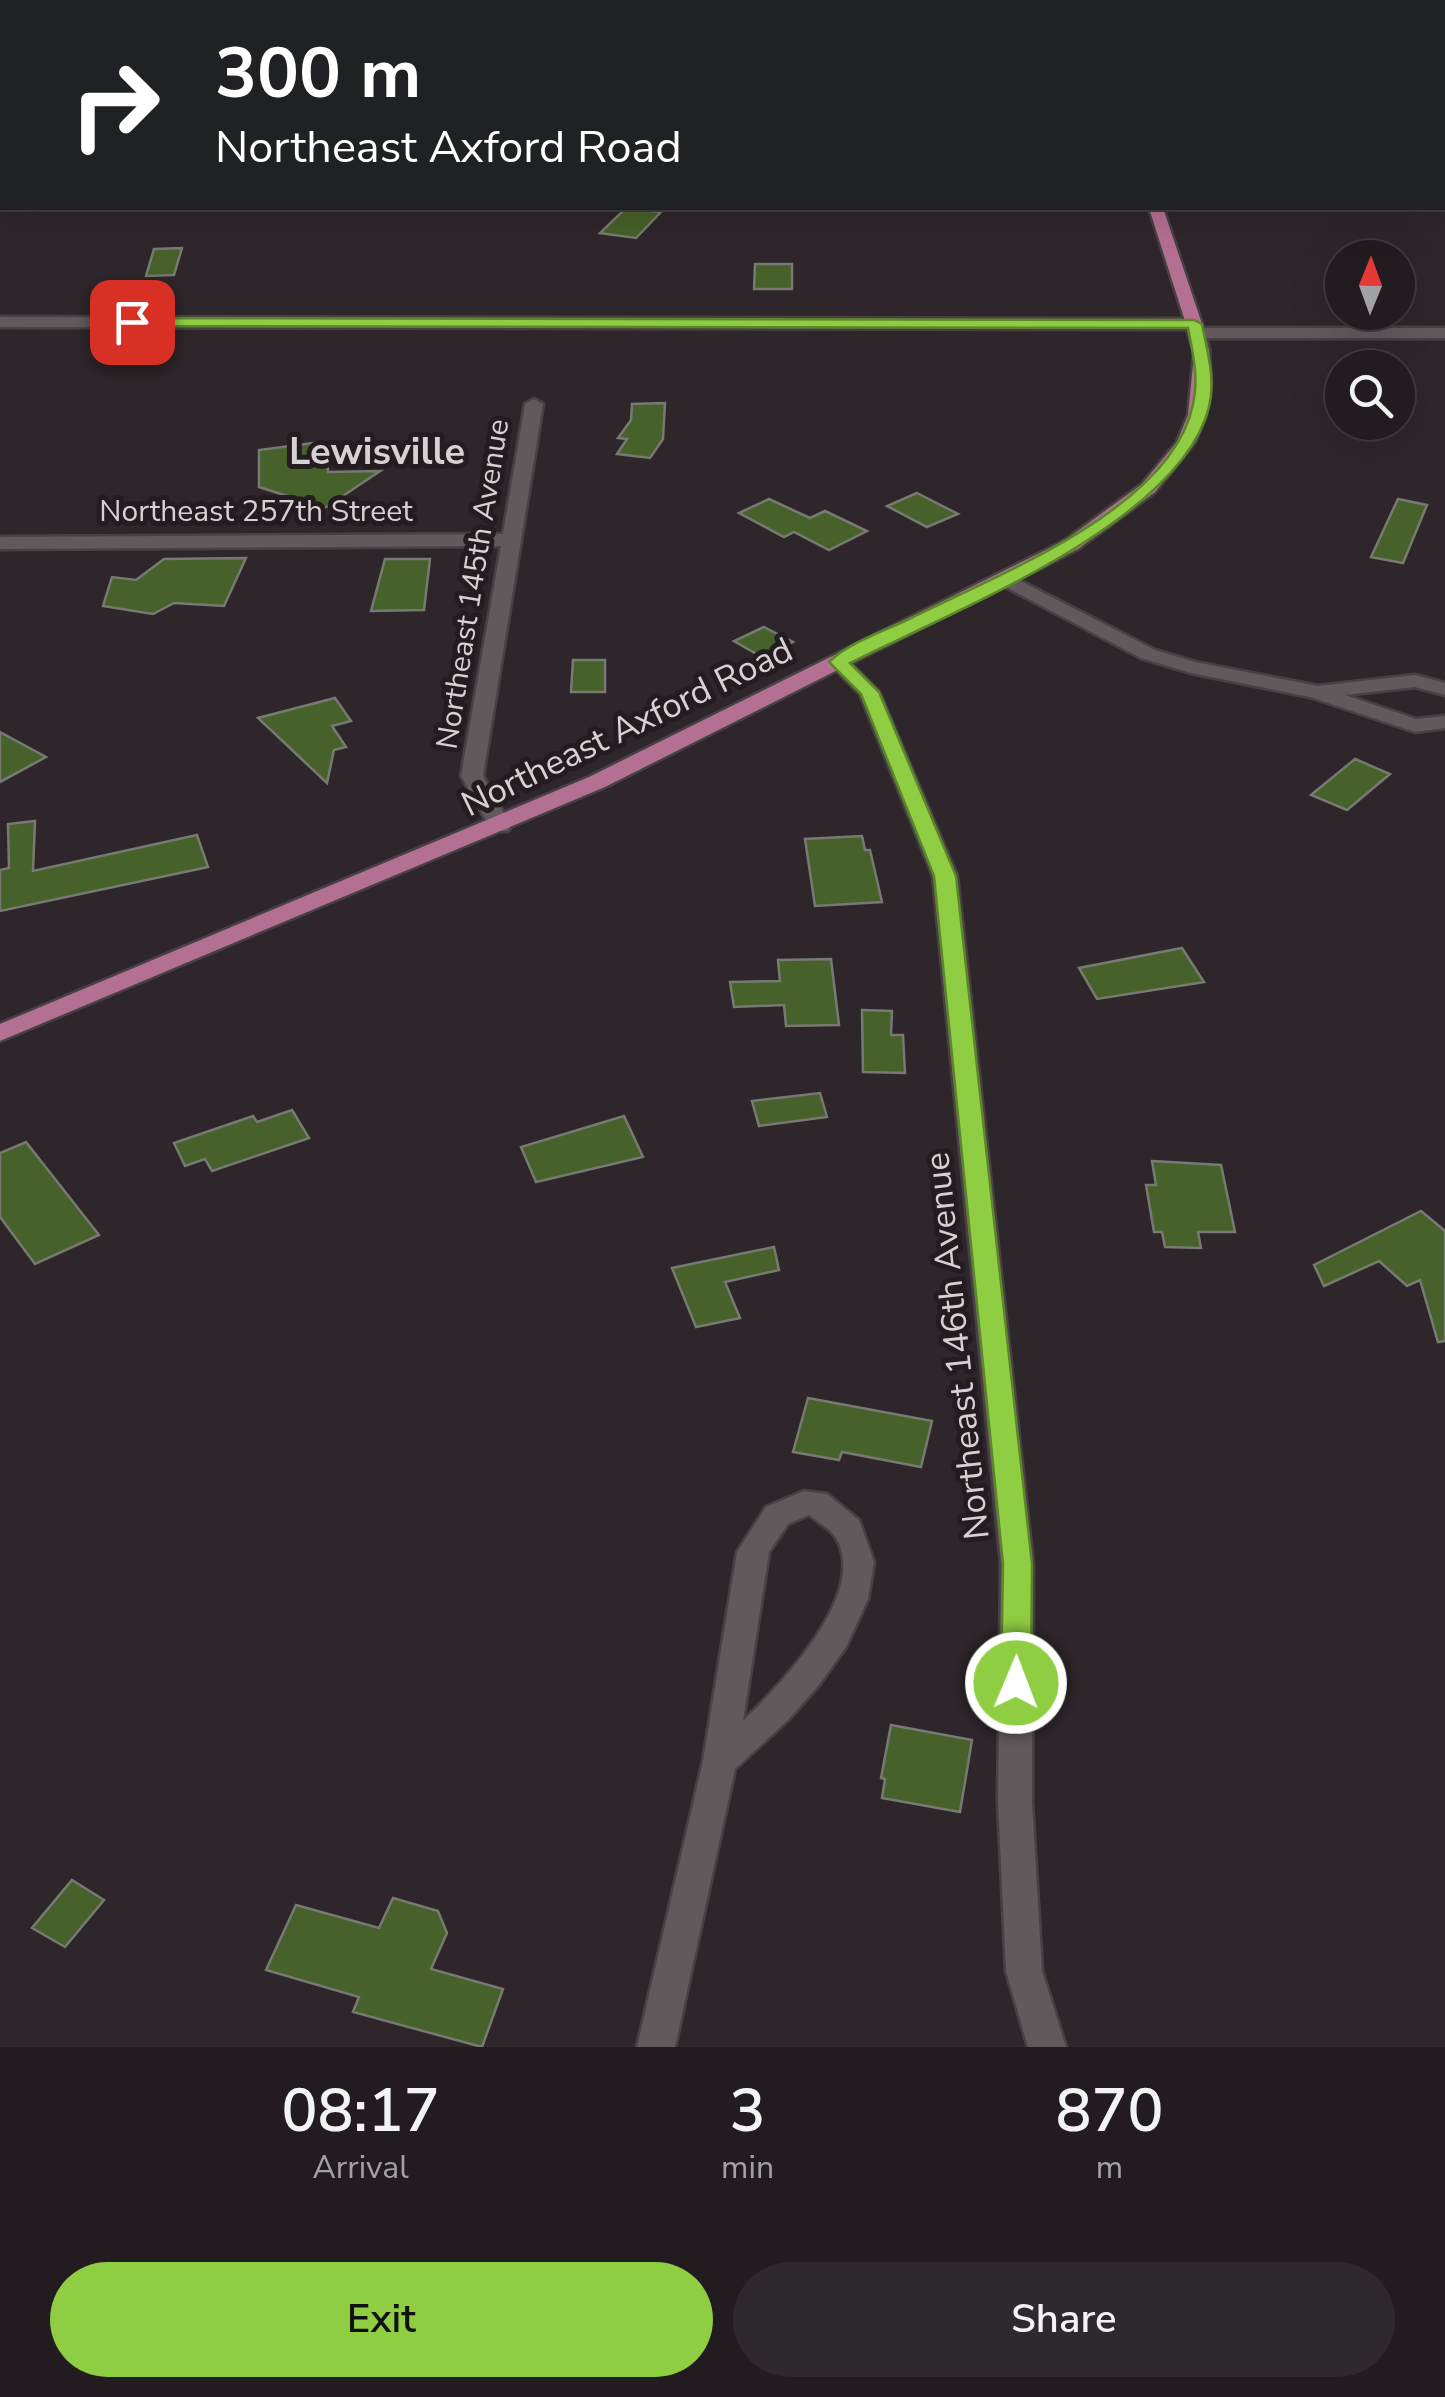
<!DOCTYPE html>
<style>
body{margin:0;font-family:"Nunito Sans",sans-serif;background:#2e292d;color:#f1f3f6;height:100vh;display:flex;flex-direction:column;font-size:38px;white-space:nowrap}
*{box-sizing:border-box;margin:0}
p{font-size:32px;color:#a2a1a5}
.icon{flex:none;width:55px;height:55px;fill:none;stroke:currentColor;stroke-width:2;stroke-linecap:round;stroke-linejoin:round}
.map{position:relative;height:2047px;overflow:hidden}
.sheet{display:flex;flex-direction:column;background:#221c20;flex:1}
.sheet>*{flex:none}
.top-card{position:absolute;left:0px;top:0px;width:1445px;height:210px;box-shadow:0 10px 40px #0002,0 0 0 2px #3f3a3e;background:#202124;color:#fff;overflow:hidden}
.needle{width:65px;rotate:1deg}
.fabs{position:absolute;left:1325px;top:240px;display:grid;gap:20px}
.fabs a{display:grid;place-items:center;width:90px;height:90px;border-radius:50%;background:#221c20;box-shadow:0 10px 40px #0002,0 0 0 2px #3f3a3e;font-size:50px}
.pin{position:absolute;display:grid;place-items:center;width:85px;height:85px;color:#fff;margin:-42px;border-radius:20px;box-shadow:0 5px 15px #0006}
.me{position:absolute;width:110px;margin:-55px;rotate:1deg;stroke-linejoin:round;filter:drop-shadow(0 0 8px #0008)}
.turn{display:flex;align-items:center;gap:35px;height:210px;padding:0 50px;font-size:45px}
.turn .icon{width:130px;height:130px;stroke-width:2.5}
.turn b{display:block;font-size:70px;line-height:85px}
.eta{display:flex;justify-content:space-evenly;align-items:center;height:170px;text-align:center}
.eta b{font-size:60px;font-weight:600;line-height:70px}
.primary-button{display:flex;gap:20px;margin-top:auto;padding:20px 50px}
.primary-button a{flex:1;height:115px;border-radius:60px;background:#8fcd42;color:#111;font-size:40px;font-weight:600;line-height:115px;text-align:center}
.primary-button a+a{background:#2e292d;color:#f1f3f6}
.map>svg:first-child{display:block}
.building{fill:#466129;stroke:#767a72;stroke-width:2.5}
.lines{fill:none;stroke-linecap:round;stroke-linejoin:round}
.minor-casing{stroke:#484144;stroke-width:5}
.major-casing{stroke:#484144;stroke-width:5}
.minor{fill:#62595d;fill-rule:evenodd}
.major{fill:#b47093;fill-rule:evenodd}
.route{fill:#8fcd42;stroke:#5d852b;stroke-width:2.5}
.labels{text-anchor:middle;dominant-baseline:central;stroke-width:10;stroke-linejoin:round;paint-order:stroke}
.far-street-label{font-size:30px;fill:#d6d1d3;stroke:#241c20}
.street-label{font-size:35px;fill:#d6d1d3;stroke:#241c20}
.far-district-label{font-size:38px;font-weight:bold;fill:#d6d1d3;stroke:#241c20}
</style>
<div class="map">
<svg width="1445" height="2047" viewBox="0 0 1445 2047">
<rect width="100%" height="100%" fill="#2e262a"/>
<g class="building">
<polygon points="626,208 661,212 636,238 600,233"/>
<polygon points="182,248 174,275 146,276 154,249"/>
<polygon points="755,264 792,264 792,289 754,289"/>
<polygon points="665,403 663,439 650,458 617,454 627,439 618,438 631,420 632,404"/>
<polygon points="320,442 327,446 328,472 380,471 325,508 259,487 259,450"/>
<polygon points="917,493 958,514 927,527 887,506"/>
<polygon points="769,499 810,518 825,511 867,531 829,550 794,532 784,537 739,513"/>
<polygon points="1398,499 1427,505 1403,563 1371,557"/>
<polygon points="246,558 224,606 174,603 153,614 103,606 112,577 136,580 164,559"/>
<polygon points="385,559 430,559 424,610 371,611"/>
<polygon points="764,627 793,642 762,657 734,641"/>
<polygon points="573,660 605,660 605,692 571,692"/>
<polygon points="335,698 351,721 332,726 346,747 334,750 327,783 258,718"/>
<polygon points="0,732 46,757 0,782"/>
<polygon points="1355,759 1390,774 1347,810 1311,795"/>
<polygon points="35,821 33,871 197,835 208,867 0,911 0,870 9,868 8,824"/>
<polygon points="862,836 865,850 870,850 882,902 815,906 805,839"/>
<polygon points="1182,948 1204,982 1097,999 1079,968"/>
<polygon points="831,959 839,1025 786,1026 784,1005 734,1007 730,982 780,981 778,960"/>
<polygon points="862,1010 892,1011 891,1035 903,1035 905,1073 863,1072"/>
<polygon points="820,1093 827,1117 759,1126 752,1101"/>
<polygon points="292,1110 309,1138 212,1171 205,1159 185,1166 174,1143 253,1116 257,1122"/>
<polygon points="624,1116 643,1157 536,1182 521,1147"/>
<polygon points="26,1142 99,1235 35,1264 0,1217 0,1153"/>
<polygon points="1152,1161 1221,1165 1235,1232 1198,1232 1201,1248 1165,1247 1162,1232 1154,1232 1146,1185 1156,1185"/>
<polygon points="1421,1211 1445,1231 1445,1341 1438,1342 1420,1280 1407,1286 1379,1261 1324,1286 1314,1265"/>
<polygon points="774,1247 779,1270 725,1282 740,1318 696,1327 672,1268"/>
<polygon points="808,1398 932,1421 921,1467 842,1452 839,1460 793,1452"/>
<polygon points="891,1725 972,1740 960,1812 882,1798 885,1779 881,1778"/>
<polygon points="72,1880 104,1900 65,1947 32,1928"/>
<polygon points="393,1898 438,1911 447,1933 431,1969 503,1989 482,2047 353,2012 359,1997 266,1970 296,1905 379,1928"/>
</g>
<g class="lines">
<defs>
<g id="minor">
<polygon points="1310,0 1345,0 1346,2 1312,2"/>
<rect x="1442" y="36" width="3" height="8"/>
<polygon points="0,317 1194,319 1203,328 1445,328 1445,338 1206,338 1209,349 1201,354 1193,349 1187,329 0,327"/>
<polygon points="534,399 543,404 483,776 511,826 508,831 492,831 461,776 501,546 0,549 0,537 503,534 525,404"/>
<polygon points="1005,573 1155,650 1195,662 1318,686 1415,675 1445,683 1445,695 1415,687 1345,695 1416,719 1445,716 1445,728 1415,732 1310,697 1191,673 1141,658 998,583 998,575"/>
<polygon points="838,656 845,658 879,692 957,876 1033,1564 1032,1802 1042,1971 1066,2047 1028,2047 1006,1971 998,1802 1001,1564 933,876 860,694 828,662"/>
<path d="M804 1491 827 1494 859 1520 874 1562 868 1599 846 1647 819 1685 788 1720 735 1769 675 2047H637L703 1761 737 1552 766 1507ZM809 1515C817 1521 828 1528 834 1535 873 1590 779 1686 743 1721L769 1552 788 1524Z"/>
</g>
<g id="major">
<polygon points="1083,0 1095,0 1096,2 1084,2"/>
<polygon points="1149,208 1163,208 1202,324 1200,327 1186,324"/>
<polygon points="1195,345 1209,349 1211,384 1206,415 1195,442 1155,492 1078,549 605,787 0,1041 0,1024 589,777 1064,541 1142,484 1177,442 1188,415"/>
</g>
</defs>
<use href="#minor" class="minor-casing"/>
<use href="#major" class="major-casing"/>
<use href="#minor" class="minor"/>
<use href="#major" class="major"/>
</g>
<path class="route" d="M132 318 1194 320 1202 324C1207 351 1216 379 1209 407 1180 523 951 612 850 663L879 692 956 876 1032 1564 1031 1683 1027 1692 1016 1696 1005 1692 1001 1683 1003 1564 934 876 861 694 829 662C848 643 884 631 909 619 995 576 1173 508 1193 404 1199 378 1193 354 1188 328L127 326V319Z"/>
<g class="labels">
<g class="far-street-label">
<text x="256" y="511">Northeast 257th Street</text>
<text transform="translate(473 584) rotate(-81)">Northeast 145th Avenue</text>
</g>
<g class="street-label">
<text transform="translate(627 727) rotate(-26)">Northeast Axford Road</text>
<text transform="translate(957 1346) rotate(-96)">Northeast 146th Avenue</text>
</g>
<g class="far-district-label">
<text x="377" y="451">Lewisville</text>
</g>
</g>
</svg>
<div class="fabs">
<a><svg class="needle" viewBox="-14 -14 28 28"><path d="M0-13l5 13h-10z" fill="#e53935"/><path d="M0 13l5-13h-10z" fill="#a2a1a5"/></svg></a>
<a><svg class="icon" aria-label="search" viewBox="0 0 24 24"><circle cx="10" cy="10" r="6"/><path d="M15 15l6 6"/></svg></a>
</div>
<div class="pin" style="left:132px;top:322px;background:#d93025"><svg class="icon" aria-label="arrive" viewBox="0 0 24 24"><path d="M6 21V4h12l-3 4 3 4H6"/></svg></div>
<svg class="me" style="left:1016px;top:1683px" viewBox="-20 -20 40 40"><circle r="17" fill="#8fcd42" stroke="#fff" stroke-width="3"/><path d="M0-11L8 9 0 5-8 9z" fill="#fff"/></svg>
<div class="top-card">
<div class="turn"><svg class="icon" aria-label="right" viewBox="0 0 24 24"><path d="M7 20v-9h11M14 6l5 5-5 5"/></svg><div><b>300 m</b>Northeast Axford Road</div></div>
</div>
</div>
<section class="sheet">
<div class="eta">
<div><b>08:17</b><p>Arrival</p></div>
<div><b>3</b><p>min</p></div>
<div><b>870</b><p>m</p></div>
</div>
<div class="primary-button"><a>Exit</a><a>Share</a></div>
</section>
